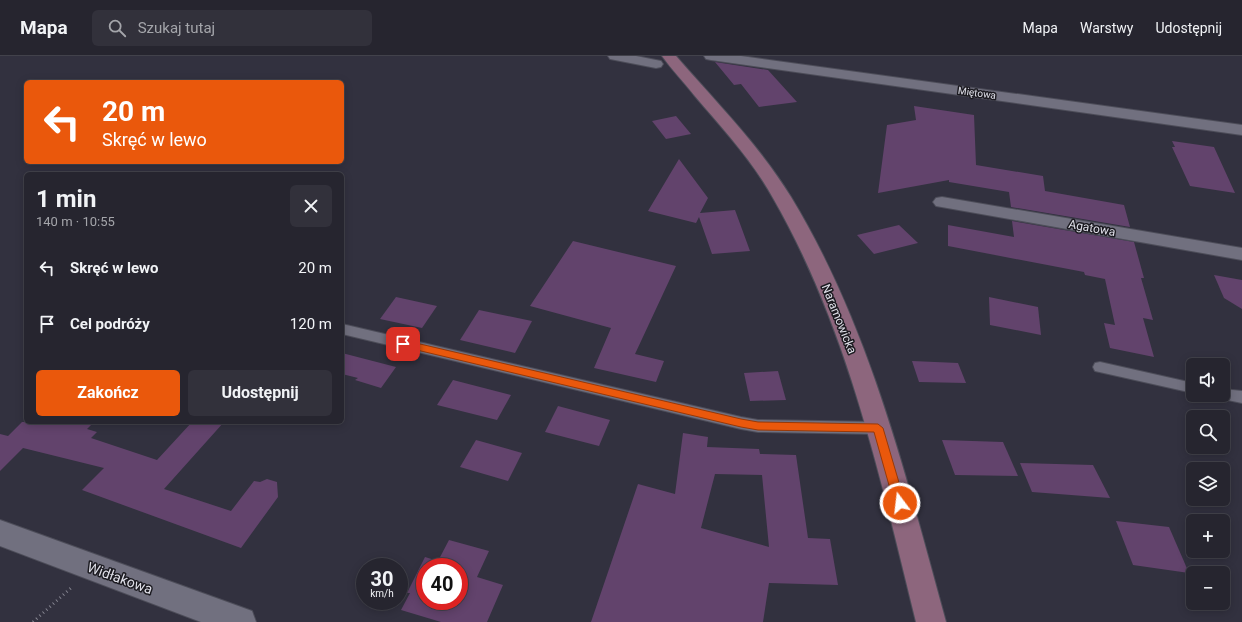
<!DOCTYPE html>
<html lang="pl">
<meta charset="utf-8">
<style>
body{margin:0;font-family:Roboto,sans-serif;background:#32313b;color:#f1f3f6;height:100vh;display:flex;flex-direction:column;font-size:15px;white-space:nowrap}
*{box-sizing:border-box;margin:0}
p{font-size:13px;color:#a4a5aa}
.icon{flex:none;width:22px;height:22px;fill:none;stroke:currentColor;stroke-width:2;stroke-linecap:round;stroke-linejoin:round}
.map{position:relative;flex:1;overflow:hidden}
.side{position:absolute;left:24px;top:116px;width:320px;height:252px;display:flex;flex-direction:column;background:#26252f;border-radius:6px;box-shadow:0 2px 10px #0003,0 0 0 1px #42424b}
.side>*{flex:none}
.banner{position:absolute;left:24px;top:24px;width:320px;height:84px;border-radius:6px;box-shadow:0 2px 10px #0003,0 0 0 1px #42424b;background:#ea580c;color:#fff;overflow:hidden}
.controls{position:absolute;left:1186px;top:302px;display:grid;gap:8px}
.controls a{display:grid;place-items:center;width:44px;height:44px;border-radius:6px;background:#26252f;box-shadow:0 2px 10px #0003,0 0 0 1px #42424b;font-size:20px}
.speed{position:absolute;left:356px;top:502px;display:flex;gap:8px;font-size:20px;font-weight:700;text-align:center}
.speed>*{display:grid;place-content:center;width:52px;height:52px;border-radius:50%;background:#26252f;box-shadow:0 2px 10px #0003,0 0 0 1px #42424b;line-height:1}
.speed small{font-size:10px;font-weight:400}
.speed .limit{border:6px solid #d22;background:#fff;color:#111}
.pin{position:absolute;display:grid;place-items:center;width:34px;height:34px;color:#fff;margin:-17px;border-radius:8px;box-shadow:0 2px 6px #0006}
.me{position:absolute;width:44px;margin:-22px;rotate:345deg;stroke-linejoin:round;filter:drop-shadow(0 0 3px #0008)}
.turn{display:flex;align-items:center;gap:14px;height:84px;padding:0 12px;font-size:18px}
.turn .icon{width:52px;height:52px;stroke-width:2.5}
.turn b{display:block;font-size:28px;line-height:34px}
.round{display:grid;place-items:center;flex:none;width:42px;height:42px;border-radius:6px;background:#32313b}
.summary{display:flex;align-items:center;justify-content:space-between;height:68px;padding:0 12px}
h1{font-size:24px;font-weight:700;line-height:30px}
.cta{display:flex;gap:8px;margin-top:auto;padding:8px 12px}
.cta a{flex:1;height:46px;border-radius:6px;background:#ea580c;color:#fff;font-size:16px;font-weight:700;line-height:46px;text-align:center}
.cta a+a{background:#32313b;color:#f1f3f6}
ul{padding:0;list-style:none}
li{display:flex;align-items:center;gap:12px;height:56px;padding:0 12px}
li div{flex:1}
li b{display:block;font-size:15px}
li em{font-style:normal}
header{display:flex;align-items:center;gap:24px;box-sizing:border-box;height:56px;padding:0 20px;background:#26252f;border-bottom:1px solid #42424b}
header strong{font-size:19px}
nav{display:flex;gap:22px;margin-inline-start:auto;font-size:14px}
.search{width:280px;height:36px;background:#32313b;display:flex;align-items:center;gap:10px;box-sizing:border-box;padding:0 14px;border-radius:6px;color:#a4a5aa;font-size:15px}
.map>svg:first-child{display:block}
.building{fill:#62436c;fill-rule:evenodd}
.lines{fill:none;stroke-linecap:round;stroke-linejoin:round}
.lane-casing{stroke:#4d4d59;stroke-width:2}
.street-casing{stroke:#4d4d59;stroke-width:2}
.secondary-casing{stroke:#4d4d59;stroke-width:2}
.path{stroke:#8a8a95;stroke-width:3;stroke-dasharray:1 3.5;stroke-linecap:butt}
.lane{fill:#71707f;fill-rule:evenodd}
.street{fill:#71707f;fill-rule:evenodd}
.secondary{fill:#8d667d;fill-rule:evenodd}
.route{fill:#ea580c;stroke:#983908}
.labels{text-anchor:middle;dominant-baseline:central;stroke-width:3;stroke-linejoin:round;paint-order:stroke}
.far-street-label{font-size:10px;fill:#e0e0e9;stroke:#1b1a20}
.street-label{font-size:12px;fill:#e0e0e9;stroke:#1b1a20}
.near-street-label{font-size:14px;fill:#e0e0e9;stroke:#1b1a20}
</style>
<header>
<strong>Mapa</strong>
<div class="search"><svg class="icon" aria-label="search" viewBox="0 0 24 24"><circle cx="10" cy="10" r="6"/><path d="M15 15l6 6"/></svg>Szukaj tutaj</div>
<nav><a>Mapa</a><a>Warstwy</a><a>Udostępnij</a></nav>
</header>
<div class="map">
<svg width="1242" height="566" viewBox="0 0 1242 566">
<rect width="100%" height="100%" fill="#32313f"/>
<g class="building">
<polygon points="715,6 768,14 797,46 759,51 741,28 734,29"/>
<polygon points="914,50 974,59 976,109 1043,120 1045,135 1124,149 1130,171 1011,151 1009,136 949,126 949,124 878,137 887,69 916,64"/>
<polygon points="676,60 691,78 666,83 652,65"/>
<polygon points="1172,85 1214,91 1235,137 1190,130 1172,91 1175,91"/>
<polygon points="679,103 708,142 700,157 735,154 750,195 712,198 699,161 696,167 648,155"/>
<polygon points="1012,165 1134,186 1144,222 1141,222 1153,264 1143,262 1154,301 1110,292 1104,267 1115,269 1105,223 1085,219 1084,216 948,190 948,169 1014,181"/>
<polygon points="899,169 918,187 874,198 857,179"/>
<polygon points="573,185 676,210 635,298 664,305 656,326 594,312 611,272 530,250"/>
<polygon points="1214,219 1242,224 1242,253 1224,242"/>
<polygon points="396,241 437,250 422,272 380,263"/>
<polygon points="989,241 1038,251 1041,279 990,269"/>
<polygon points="479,254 532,265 515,297 460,284"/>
<polygon points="342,297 396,311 381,332 355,324 358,322 342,318"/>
<polygon points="912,305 958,307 966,327 919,326"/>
<polygon points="778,315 786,344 750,345 744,317"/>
<polygon points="453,324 511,339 497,364 437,349"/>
<polygon points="558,350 610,364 599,390 545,376"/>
<polygon points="22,366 94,366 87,373 97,376 91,382 157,404 192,366 224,366 164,433 231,455 254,425 260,426 267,423 277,426 278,441 241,492 82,434 104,412 23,392 0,415 0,378 8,380"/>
<path d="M683 377 708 381 707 391 759 393 760 398 796 399 808 482 830 483 838 529 769 527 763 566H591L638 428 675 438ZM715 418 762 419 769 491 701 472Z"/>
<polygon points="476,384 522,397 508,425 460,411"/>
<polygon points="942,384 1003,386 1018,420 955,419"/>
<polygon points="1020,407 1093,409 1110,442 1032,436"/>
<polygon points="1116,465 1169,471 1189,517 1133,509"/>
<path d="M449 484 489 495 477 521 503 529 487 566H441L401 554 410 537H407L425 501 438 505ZM425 511H459V545H425Z"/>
</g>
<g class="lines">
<defs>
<g id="lane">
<polygon points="342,268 741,361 758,364 878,366 883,368 885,372 883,376 878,378 758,376 741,373 342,278"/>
<polygon points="1100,306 1193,327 1193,337 1095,315 1093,311 1095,307"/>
<polygon points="1223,333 1242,335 1242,347 1218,342 1217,339 1223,339"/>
</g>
<g id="street">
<polygon points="608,0 636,0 661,5 663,8 661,11 656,12 610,3"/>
<polygon points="704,0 741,0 1242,69 1242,79 711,4 706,3"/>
<polygon points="942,141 1242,192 1242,204 936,150 933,146 936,142"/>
<polygon points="0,464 241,551 252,555 256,566 201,566 0,490"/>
</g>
<path id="secondary" d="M662 0H676C716 46 759 89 791 141 870 271 906 421 946 566H916C880 421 848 272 773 142 752 104 722 72 694 39 684 26 672 14 662 0Z"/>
</defs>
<use href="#lane" class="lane-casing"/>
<use href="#street" class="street-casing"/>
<use href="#secondary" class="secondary-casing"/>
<polyline class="path" points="33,566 72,531"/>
<use href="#lane" class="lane"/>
<use href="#street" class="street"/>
<use href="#secondary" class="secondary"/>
</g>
<polygon class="route" points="403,284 741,363 758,366 878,368 883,372 905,447 904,451 900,452 896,451 894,447 874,376 758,374 741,371 400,290 400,285"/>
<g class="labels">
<g class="far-street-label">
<text transform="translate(977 37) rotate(8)">Miętowa</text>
</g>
<g class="street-label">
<text transform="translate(1092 172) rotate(10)">Agatowa</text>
<text transform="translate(839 263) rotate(68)">Naramowicka</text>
</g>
<g class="near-street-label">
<text transform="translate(120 522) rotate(20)">Widłakowa</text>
</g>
</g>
</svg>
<div class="controls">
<a><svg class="icon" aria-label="sound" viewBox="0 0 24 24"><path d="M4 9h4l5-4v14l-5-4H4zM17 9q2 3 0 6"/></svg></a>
<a><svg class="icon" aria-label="search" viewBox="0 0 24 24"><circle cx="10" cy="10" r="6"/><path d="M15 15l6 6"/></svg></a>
<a><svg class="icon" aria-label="layers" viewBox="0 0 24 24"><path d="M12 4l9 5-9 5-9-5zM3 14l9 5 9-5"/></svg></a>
<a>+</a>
<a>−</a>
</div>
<div class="speed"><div>30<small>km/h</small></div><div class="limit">40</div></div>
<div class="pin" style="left:403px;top:288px;background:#d93025"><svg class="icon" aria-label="arrive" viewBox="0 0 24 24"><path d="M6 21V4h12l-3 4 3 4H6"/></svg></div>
<svg class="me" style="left:900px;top:447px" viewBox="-20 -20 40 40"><circle r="17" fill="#ea580c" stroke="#fff" stroke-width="3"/><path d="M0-11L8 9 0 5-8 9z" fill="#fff"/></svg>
<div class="banner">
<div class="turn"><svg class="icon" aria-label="left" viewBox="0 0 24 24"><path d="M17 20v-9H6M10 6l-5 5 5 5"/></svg><div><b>20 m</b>Skręć w lewo</div></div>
</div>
<section class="side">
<div class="summary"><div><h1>1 min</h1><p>140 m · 10:55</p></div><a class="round"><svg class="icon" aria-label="close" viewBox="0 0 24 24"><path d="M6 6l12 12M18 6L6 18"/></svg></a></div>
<ul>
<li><svg class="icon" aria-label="left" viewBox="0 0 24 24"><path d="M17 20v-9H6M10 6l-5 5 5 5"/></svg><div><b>Skręć w lewo</b></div><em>20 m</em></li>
<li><svg class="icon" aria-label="arrive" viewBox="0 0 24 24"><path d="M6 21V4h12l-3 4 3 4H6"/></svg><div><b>Cel podróży</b></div><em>120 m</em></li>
</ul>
<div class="cta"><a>Zakończ</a><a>Udostępnij</a></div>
</section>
</div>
